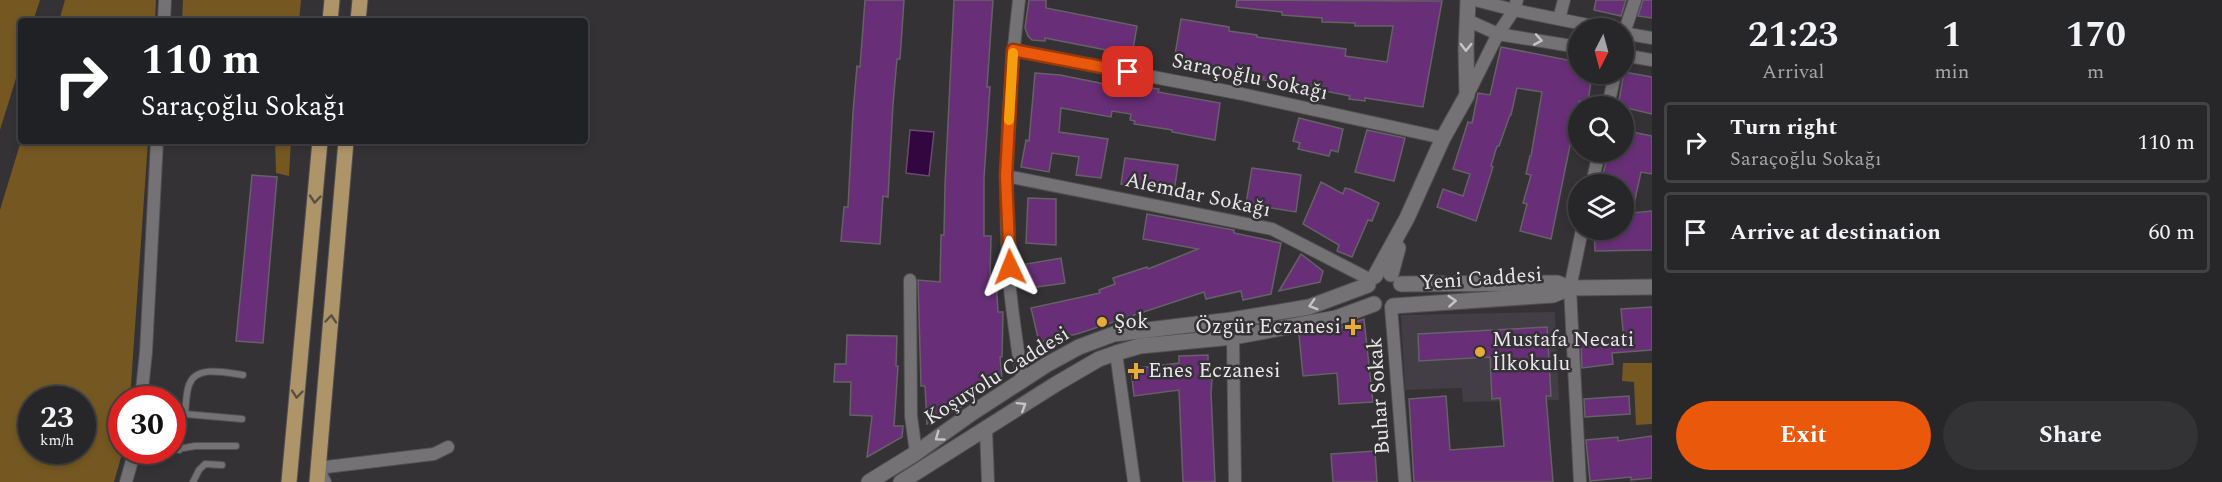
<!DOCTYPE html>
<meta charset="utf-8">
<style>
body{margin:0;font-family:Spectral,serif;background:#333234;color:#f1f3f6;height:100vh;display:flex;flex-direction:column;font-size:22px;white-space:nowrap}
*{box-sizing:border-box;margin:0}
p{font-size:20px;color:#a4a5a8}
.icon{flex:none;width:33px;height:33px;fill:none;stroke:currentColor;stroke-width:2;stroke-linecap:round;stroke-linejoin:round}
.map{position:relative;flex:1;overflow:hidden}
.details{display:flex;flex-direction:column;background:#272628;width:570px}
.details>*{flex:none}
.hud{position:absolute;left:18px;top:18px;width:570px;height:126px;border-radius:6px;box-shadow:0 3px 9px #0003,0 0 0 2px #434345;background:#202124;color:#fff;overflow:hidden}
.needle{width:39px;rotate:186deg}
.controls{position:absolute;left:1568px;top:18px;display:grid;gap:12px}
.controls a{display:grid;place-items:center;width:66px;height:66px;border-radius:50%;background:#272628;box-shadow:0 3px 9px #0003,0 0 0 2px #434345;font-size:30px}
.speed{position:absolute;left:18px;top:386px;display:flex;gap:12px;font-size:30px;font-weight:700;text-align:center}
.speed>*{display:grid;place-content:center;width:78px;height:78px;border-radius:50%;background:#272628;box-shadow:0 3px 9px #0003,0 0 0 2px #434345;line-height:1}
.speed small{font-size:15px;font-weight:400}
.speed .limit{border:9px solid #d22;background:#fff;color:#111}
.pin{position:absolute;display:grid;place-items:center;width:51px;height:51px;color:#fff;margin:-26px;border-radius:12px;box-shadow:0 3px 9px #0006}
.me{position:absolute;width:66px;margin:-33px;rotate:358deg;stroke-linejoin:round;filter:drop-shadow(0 0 4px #0008)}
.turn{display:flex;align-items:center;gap:21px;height:126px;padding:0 24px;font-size:27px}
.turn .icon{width:78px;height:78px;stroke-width:2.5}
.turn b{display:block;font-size:42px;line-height:51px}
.eta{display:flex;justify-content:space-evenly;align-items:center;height:102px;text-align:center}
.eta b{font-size:36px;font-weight:700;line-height:42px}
.button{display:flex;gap:12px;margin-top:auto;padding:12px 24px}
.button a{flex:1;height:69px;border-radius:36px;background:#ea580c;color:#fff;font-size:24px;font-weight:700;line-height:69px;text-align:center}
.button a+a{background:#333234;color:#f1f3f6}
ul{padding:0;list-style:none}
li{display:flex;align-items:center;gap:18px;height:81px;margin:0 12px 9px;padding:0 12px;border:3px solid #434345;border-radius:6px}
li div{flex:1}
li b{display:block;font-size:22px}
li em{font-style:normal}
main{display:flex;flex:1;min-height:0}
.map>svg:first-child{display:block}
.built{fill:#433d45}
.green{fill:#755821;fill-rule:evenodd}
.water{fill:#32063e;stroke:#694a71;stroke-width:1.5}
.building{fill:#682f78;stroke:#646265;stroke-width:1.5}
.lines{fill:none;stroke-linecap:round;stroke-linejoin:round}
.service-casing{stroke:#514f52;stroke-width:8}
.minor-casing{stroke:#514f52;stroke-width:14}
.tertiary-casing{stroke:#514f52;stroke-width:17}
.primary-casing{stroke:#514f52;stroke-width:17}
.service{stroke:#747275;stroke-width:6}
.minor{stroke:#747275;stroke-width:12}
.tertiary{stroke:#747275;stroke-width:15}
.primary{stroke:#ae9469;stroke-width:15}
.oneway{stroke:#c5c4c6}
.oneway2{stroke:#594f45}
.route-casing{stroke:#983908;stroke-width:15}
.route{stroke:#ea580c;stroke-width:10}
.slow{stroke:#f59e0b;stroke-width:10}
.poi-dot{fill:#e7ac37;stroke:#343235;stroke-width:2}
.labels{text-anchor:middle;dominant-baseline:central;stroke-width:5;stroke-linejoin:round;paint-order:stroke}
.street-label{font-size:21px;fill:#e8e7e9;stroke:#343235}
.poi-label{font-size:21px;fill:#e8e7e9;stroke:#343235;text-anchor:start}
</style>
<main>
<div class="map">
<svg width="1652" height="482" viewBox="0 0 1652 482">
<rect width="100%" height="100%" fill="#343235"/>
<polygon class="built" points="1555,312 1559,400 1463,402 1462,388 1405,390 1401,315"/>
<g class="green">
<polygon points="0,0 40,0 33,21 21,21 21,62 0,130"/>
<polygon points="65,0 156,0 155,21 59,21"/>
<polygon points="183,0 301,0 299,21 182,21"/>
<path d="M21 141H148L130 399H122L123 450 114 482H0V210ZM32 399H82V450H32Z"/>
<polygon points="275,141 291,141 289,176 276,173"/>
<polygon points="1623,363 1652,363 1652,424 1636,425 1634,382 1622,381"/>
</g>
<polygon class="water" points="910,130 934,132 929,176 906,173"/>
<g class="building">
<polygon points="865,0 904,0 900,59 897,59 893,104 888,197 883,196 880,244 841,241 844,207 848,207 853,112 857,66 860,67"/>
<polygon points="954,0 993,0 987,87 990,87 984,178 984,236 991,236 990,278 996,278 998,312 1003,312 1002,357 1000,357 1002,379 962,400 963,406 927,424 925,386 921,386 918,280 940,282 941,235 944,235 945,185"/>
<polygon points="1029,0 1046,0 1046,8 1137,26 1132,55 1045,38 1045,41 1032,40 1028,36 1025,28"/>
<polygon points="1237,0 1442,1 1423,107 1365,98 1365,101 1349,99 1350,96 1320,90 1321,88 1263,80 1264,77 1174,61 1181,19 1229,27 1229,31 1257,35 1257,37 1346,49 1345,56 1387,62 1393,26 1355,26 1355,23 1322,22 1322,18 1282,15 1282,12 1236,7"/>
<polygon points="1596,0 1626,0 1621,16 1594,10"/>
<polygon points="1643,0 1652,0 1652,18 1638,16"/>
<polygon points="1501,47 1578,62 1578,74 1592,74 1588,102 1579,101 1551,239 1520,231 1527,204 1523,203 1531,175 1526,174 1530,156 1531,156 1542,92 1517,88 1511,115 1510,115 1499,146 1497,146 1491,166 1493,167 1476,221 1437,207 1443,189 1463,196 1470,174 1453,169 1468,122 1472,123 1478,93 1490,95"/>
<polygon points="1624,72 1652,77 1652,114 1618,106"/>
<polygon points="1035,73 1060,75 1105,84 1105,81 1159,89 1158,92 1220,103 1215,140 1172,132 1172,130 1134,124 1135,121 1130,120 1131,114 1112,111 1111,117 1061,108 1059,132 1108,139 1101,178 1076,175 1079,157 1052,153 1049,172 1021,167 1026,140 1029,141"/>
<polygon points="1299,118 1343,129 1338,152 1331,150 1329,156 1298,149 1300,143 1293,141"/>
<polygon points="1367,130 1405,138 1394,181 1355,172"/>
<polygon points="1623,130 1652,136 1652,174 1641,172 1632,213 1652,211 1652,250 1595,251 1594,230 1623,230 1623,184 1600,184 1609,152 1623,152"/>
<polygon points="1125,158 1178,165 1174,192 1121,184"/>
<polygon points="1252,168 1301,175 1296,212 1246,204"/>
<polygon points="252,175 277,177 263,343 236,341"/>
<polygon points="1321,182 1343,194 1345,188 1350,189 1379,203 1372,221 1368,220 1352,257 1337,251 1339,245 1303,224"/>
<polygon points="1028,198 1056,199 1056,245 1026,243"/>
<polygon points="1147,214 1234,230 1234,233 1281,243 1271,294 1243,300 1241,291 1206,299 1204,292 1077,334 1039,342 1031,308 1100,293 1099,290 1115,284 1113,278 1147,267 1148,269 1198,249 1143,239"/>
<polygon points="1301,254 1323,271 1320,282 1279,291"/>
<polygon points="1061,258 1065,283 1030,288 1026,264"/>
<polygon points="1652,307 1652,350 1612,353 1613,364 1582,368 1581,345 1624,341 1621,309"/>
<polygon points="1364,319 1373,402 1339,404 1337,373 1303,376 1299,335 1338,328"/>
<polygon points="1547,327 1551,396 1546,396 1553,482 1414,482 1409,399 1446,396 1450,450 1504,446 1500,398 1492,399 1490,357 1419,361 1418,334"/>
<polygon points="847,335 897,336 896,366 898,366 894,426 903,426 902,437 867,457 872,416 850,415 851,382 834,382 835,364 846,364"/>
<polygon points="1208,355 1208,379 1212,379 1211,393 1215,482 1183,482 1179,390 1134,396 1131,369 1179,363 1179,356"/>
<polygon points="1629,396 1630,414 1585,417 1584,399"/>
<polygon points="1652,436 1652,478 1631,480 1631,477 1590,481 1586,440 1618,437 1618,441"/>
<polygon points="1375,451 1377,482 1333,482 1331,454"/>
</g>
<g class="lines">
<defs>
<g id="service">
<path d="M185 414C186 405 186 393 189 385 196 364 227 373 243 375"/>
<polyline points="142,450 170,450"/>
<polyline points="172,450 195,446 236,446"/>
<polyline points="179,450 180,420 185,414 242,419"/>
<polyline points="193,482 199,470 205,464 222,465"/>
</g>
<g id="minor">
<path d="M1019 0C1008 95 1002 193 1010 289 1013 319 1018 350 1022 380"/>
<polyline points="1475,0 1514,10 1603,28"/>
<polyline points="1559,19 1564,0"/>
<polyline points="1467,20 1498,34 1578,47"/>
<polyline points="164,21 165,0"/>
<polyline points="1623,33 1652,38"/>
<polyline points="1623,36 1635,0"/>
<polyline points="1013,50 1242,94 1443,138"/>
<polyline points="1623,55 1652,60"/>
<polyline points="1468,94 1498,34 1514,10 1517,0"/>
<polyline points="1608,106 1615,74"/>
<polyline points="1006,176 1272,229 1371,280"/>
<polyline points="1592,184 1599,152"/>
<polyline points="910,280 911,416 916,453"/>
<polyline points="1391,307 1405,482"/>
<polyline points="1233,337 1235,482"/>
<polyline points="1116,353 1134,482"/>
<polyline points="141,399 146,352 157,141"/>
<polyline points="986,429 988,482"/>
<polyline points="126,482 135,450"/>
<polyline points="325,482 318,468 434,454 448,447"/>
<polyline points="1580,482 1570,288 1582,230"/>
</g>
<g id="tertiary">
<polyline points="1391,274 1398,248"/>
<polyline points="1375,276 1407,218 1443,138 1467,95 1466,49 1468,0"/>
<polyline points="1401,284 1557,283 1570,288"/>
<polyline points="1393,306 1553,295 1570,288 1652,287"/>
<polyline points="869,482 916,453 972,413 1046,365 1079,347 1114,334 1231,320 1309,307 1368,285"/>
<polyline points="901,482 1056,384 1099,359 1116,353 1140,346 1233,337 1336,318 1374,304"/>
</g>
<g id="primary">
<polyline points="330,21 332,0"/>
<polyline points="358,21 360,0"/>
<polyline points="289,482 320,141"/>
<polyline points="317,482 346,141"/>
</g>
</defs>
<use href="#service" class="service-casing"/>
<use href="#minor" class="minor-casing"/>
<use href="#tertiary" class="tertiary-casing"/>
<use href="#primary" class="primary-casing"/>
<use href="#service" class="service"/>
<use href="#minor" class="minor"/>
<use href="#tertiary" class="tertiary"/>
<use href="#primary" class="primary"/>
</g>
<defs><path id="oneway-chevron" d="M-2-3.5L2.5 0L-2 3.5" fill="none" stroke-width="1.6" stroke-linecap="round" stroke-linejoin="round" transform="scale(1.5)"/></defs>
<g class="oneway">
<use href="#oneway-chevron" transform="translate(1538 40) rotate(10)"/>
<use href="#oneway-chevron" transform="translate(1466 47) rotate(91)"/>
<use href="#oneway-chevron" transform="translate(1452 301) rotate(-4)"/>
<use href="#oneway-chevron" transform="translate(1313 305) rotate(163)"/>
<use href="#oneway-chevron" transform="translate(1022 406) rotate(-32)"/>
<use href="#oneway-chevron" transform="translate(939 437) rotate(144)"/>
</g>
<g class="oneway2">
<use href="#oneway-chevron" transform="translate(315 199) rotate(95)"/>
<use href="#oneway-chevron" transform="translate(331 319) rotate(-85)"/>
<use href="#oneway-chevron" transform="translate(297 394) rotate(95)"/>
</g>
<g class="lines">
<defs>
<polyline id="route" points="1010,267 1006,176 1013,50 1128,72"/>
</defs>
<use href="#route" class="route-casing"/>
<use href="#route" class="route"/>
<polyline class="slow" points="1009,120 1013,53"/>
</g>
<g class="poi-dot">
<circle cx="1102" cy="322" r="6"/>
<path d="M1350 318h6v6h6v6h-6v6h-6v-6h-6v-6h6z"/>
<circle cx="1480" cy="352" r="6"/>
<path d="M1133 362h6v6h6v6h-6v6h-6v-6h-6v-6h6z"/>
</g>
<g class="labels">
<g class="street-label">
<text transform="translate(1250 77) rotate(12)">Saraçoğlu Sokağı</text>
<text transform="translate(1198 195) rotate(12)">Alemdar Sokağı</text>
<text transform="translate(1481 279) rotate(-4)">Yeni Caddesi</text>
<text transform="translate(997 376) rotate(-32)">Koşuyolu Caddesi</text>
<text transform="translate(1379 396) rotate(-94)">Buhar Sokak</text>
</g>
<g class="poi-label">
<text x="1114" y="322">Şok</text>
<text x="1341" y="327" text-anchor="end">Özgür Eczanesi</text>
<text x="1492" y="340">Mustafa Necati<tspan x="1492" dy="24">İlkokulu</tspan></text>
<text x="1148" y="371">Enes Eczanesi</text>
</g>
</g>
</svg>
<div class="controls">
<a><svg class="needle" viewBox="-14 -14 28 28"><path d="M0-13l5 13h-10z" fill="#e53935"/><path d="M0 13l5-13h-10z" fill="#a4a5a8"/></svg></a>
<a><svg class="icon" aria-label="search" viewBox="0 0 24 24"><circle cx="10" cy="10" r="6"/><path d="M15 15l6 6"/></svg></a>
<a><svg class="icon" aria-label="layers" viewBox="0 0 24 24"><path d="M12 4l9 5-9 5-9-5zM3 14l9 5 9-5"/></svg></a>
</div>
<div class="speed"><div>23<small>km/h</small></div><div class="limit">30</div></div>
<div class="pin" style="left:1128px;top:72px;background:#d93025"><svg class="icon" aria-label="arrive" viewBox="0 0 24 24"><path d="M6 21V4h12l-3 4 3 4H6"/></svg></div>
<svg class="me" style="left:1010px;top:267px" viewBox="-20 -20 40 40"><path d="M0-17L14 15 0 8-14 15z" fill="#ea580c" stroke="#fff" stroke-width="4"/></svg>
<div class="hud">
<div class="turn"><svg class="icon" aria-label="right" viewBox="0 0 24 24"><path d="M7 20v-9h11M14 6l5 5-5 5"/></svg><div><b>110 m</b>Saraçoğlu Sokağı</div></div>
</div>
</div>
<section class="details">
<div class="eta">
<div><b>21:23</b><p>Arrival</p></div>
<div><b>1</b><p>min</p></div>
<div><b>170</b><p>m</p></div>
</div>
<ul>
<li><svg class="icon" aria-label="right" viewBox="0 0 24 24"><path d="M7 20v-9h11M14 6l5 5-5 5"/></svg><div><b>Turn right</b><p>Saraçoğlu Sokağı</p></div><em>110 m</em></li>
<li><svg class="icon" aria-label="arrive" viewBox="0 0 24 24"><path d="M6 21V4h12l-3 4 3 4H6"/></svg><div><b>Arrive at destination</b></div><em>60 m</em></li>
</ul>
<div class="button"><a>Exit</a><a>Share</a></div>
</section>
</main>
